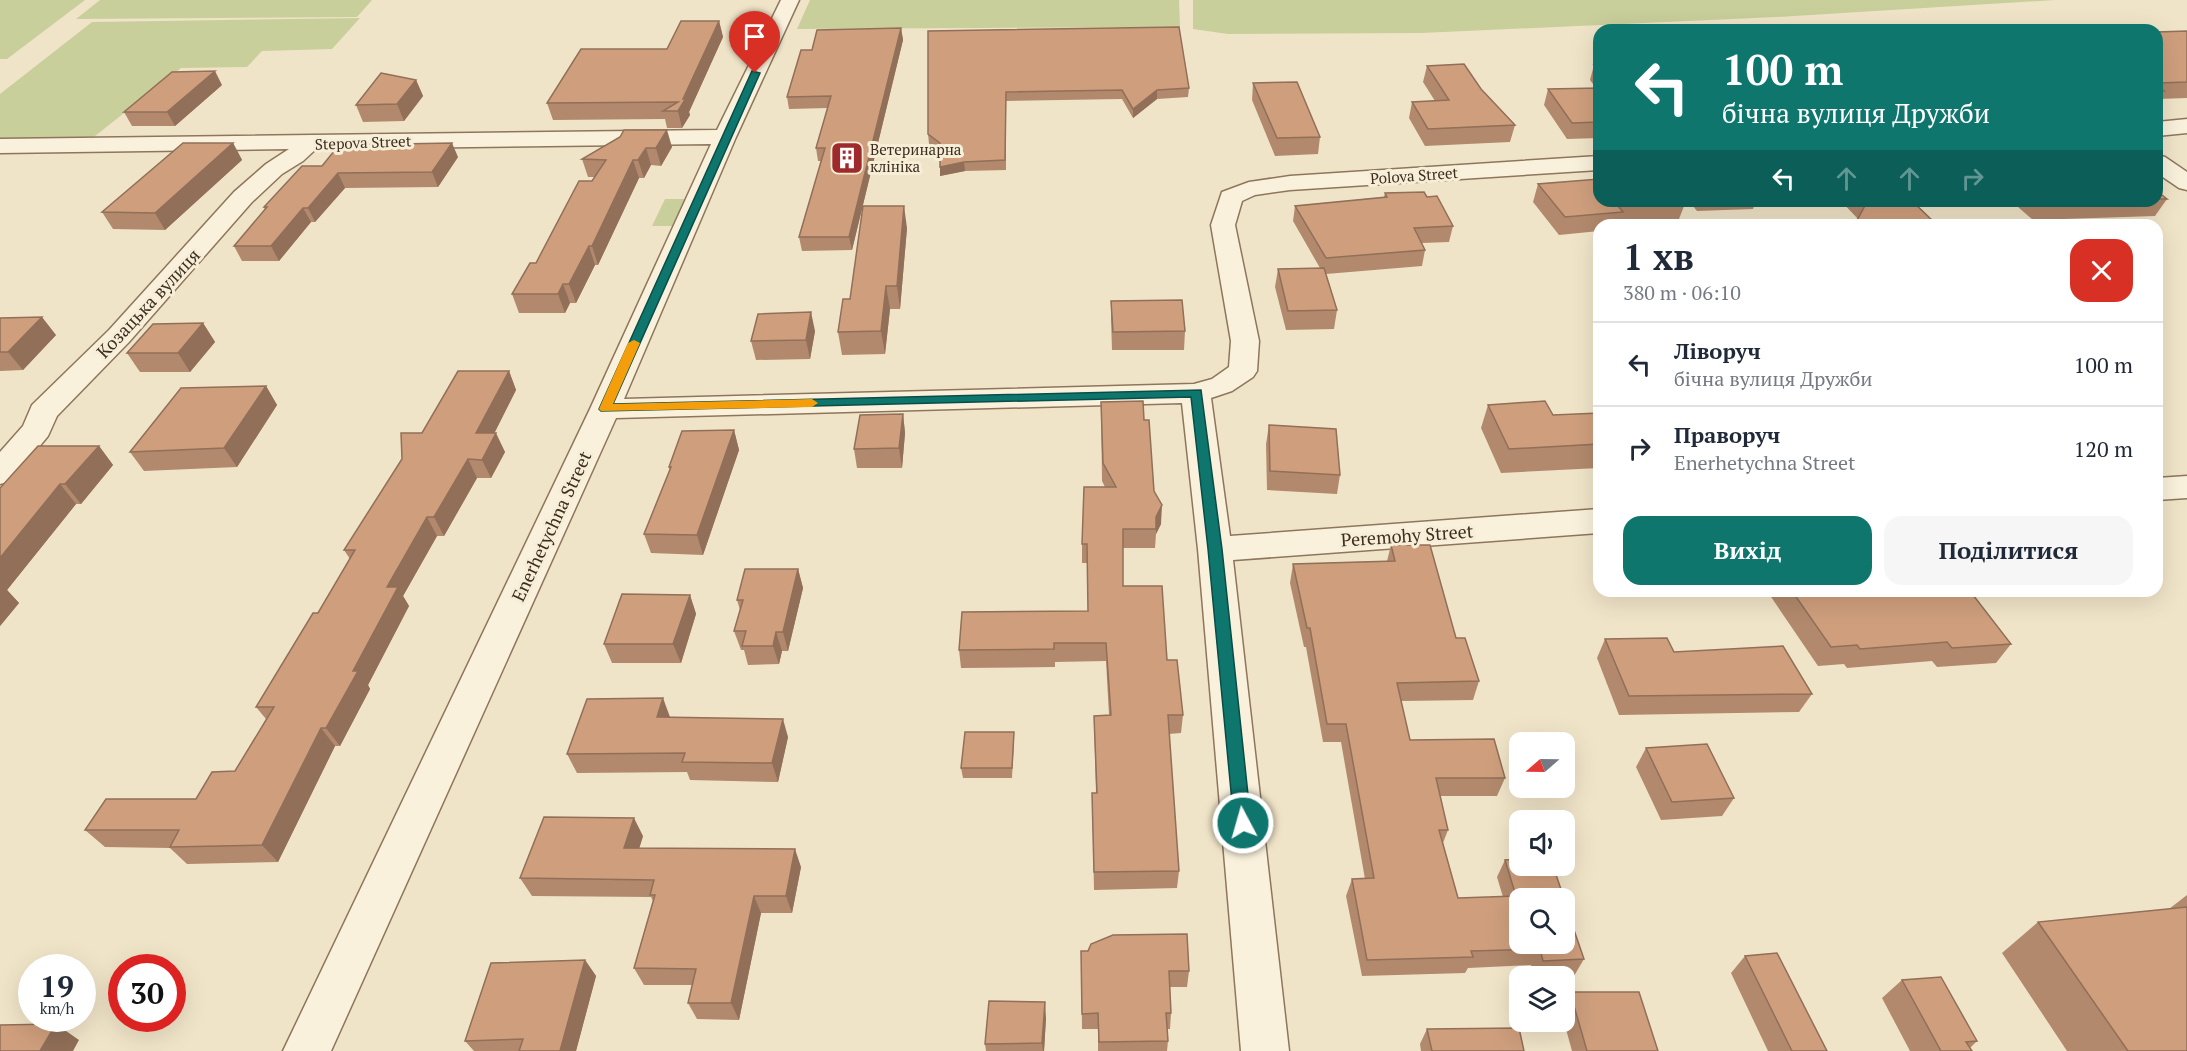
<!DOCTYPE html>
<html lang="uk">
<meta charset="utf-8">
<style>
body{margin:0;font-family:"PT Serif",serif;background:#f6f6f7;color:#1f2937;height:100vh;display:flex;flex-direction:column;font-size:22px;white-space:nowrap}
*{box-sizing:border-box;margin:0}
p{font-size:20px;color:#747a83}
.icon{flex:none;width:33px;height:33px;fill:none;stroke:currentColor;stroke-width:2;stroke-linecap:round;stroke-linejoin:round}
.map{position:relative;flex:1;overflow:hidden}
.drawer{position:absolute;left:1593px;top:219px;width:570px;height:378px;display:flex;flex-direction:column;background:#fff;border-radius:18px;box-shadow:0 6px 24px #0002}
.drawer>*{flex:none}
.banner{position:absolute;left:1593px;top:24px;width:570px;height:183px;border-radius:18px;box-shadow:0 6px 24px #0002;background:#0f766e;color:#fff;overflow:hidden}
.needle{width:39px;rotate:250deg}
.buttons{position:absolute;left:1509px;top:732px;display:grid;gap:12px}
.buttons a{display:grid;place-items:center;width:66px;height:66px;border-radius:12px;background:#fff;box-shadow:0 6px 24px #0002;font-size:30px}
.speed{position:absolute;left:18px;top:954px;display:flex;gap:12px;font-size:30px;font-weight:700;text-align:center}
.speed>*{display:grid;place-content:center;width:78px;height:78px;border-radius:50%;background:#fff;box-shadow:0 6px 24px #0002;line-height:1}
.speed small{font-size:15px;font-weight:400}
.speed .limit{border:9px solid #d22;background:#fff;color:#111}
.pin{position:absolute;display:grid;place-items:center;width:51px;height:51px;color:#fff;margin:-62px -26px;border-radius:50% 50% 50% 0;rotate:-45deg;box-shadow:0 0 6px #0007}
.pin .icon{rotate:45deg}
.me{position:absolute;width:66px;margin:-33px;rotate:354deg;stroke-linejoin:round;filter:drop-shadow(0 0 4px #0008)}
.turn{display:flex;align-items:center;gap:21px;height:126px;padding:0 30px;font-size:27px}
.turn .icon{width:78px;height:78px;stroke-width:2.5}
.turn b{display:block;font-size:42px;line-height:51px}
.lanes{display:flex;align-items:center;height:57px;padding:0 30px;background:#0003;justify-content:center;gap:30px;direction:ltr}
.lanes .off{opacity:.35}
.round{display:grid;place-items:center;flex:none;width:63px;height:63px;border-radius:18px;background:#f6f6f7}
.summary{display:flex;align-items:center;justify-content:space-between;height:102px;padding:0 30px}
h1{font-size:36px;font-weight:600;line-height:45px}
.cta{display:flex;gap:12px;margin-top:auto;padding:12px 30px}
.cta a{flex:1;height:69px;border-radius:18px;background:#0f766e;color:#fff;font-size:24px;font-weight:600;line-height:69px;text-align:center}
.cta a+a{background:#f6f6f7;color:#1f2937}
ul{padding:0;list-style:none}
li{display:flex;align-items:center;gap:18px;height:84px;padding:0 30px;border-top:2px solid #e0e1e3}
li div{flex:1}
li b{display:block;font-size:22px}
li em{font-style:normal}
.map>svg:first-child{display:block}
.green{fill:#c9cf9b}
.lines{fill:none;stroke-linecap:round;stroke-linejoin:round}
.minor-casing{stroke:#8d765c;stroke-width:3}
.minor{fill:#faf1dc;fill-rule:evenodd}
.wall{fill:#b2896c}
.shaded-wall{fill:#916f58}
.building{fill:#cf9f7d;stroke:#916f58;stroke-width:1.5}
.route{fill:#0f766e;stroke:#0a4d48;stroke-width:1.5}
.slow{fill:#f59e0b}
.labels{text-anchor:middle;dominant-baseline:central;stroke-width:6;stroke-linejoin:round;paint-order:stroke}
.far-street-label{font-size:15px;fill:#3d2e20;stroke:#f7eed8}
.far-poi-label{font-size:15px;fill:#3d2e20;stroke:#f7eed8;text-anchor:start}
.street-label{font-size:18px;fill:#3d2e20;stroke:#f7eed8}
</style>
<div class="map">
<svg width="2187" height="1051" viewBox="0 0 2187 1051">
<rect width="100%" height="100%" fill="#f0e4c8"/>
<g class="green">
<polygon points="0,0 85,0 7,59 0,59"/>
<polygon points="100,0 372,0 357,17 76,19"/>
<polygon points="810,0 1179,0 1180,27 797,29"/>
<polygon points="1193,0 2055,0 1776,17 1422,33 1228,34 1193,29"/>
<polygon points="360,18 332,49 262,51 247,67 181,68 90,140 0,140 0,94 92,22"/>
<polygon points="665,199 686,199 673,226 652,226"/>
</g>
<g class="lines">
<defs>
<g id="minor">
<polygon points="781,0 799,0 736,137 624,399 1194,384 1212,379 1229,367 1231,341 1211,225 1222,192 1249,182 1290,176 1599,156 1599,170 1290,190 1255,195 1242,201 1235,225 1259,341 1257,371 1253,377 1232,391 1211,398 1230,536 1599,509 1599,533 1233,560 1289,1051 1241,1051 1198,549 1182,403 616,418 331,1051 283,1051 590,409 711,144 316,149 303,161 282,174 252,202 129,342 57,416 48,436 11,481 0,484 0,452 23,426 32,405 109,330 234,192 266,164 289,149 0,153 0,139 717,130"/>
<polygon points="2187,119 2187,133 2157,136 2157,122"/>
<polygon points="2157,155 2165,157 2187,172 2187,190 2179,188 2157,173"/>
<polygon points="2187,476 2187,498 2157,500 2157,478"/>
</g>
</defs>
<use href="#minor" class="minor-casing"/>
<use href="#minor" class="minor"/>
</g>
<g class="wall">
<polygon points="719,21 723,37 689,112 690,115 682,128 667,128 665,119 553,120 547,103 667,49"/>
<polygon points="901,28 903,40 852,250 802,251 799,237 821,161 818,161 816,148 828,108 789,109 787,97 812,50"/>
<polygon points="928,31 1189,88 1188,97 1157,99 1133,118 1122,99 1006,101 1006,170 965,171 940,176 940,151 929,144 928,134"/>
<polygon points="2187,31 2187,98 2158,99 2157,101 2157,32"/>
<polygon points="1594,65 1599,65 1599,138 1567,139 1544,105 1548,89 1596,88 1590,80"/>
<polygon points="1427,66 1481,89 1515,125 1510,142 1425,146 1409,118 1412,102 1435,101 1423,82"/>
<polygon points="416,80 423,96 404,121 363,122 356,105"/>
<polygon points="1253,83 1320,137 1318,154 1275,156 1252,100"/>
<polygon points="222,85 175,126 132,126 124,112"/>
<polygon points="620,137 672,147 661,166 651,165 644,178 639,178 598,265 595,265 576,303 570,303 565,313 519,313 512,294 536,263 595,177 588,177 582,159"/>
<polygon points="233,143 242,160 165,230 113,229 102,212"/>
<polygon points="458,157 438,187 345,188 315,222 311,222 279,261 242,261 234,246 265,210 264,207 322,166"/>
<polygon points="1538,184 1686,201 1679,219 1619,224 1618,225 1599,225 1599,231 1559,235 1533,202"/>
<polygon points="2157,191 2167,199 2155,216 2033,220 2011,201 2157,201"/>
<polygon points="1385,193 1427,197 1453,226 1449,242 1422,243 1425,250 1422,266 1326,274 1337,310 1334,329 1286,330 1275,287 1278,269 1320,268 1293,221 1295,206 1384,197"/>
<polygon points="1689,201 1756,201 1753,209 1697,211"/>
<polygon points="1841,201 1941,201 1914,203 1934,222 1932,225 1854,225 1858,219"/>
<polygon points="907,228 900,309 890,309 885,354 842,355 838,332 850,299"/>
<polygon points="1111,301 1185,331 1184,350 1112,350 1111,319"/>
<polygon points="0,318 56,335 23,370 0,371"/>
<polygon points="203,323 215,342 190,372 140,372 127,353"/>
<polygon points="815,331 810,359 756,360 751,341"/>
<polygon points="509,371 516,390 494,433 505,452 491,478 477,478 444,536 437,536 403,596 409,606 368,685 370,689 340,746 335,746 278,862 187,864 170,848 105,847 85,830 196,799 235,771 266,719 256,707 318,613 350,559 344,550 422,433"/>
<polygon points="266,386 277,405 237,467 144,471 130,452"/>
<polygon points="1101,402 1144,420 1154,491 1161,524 1156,534 1155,548 1123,548 1123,586 1167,660 1183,715 1181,733 1169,734 1179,871 1177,888 1094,890 1092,793 1096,793 1094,716 1109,715 1106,661 1055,662 1055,667 961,668 959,650 1088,611 1087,563 1082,563 1082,544 1105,487 1102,481"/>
<polygon points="1488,405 1553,415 1599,413 1599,468 1501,473 1481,428"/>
<polygon points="903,414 905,433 902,468 857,468 854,449"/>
<polygon points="1269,425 1340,475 1337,494 1267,490 1266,444"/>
<polygon points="734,430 739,450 703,555 651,553 644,534 670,471 669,467"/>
<polygon points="99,446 113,465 81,504 76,504 7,590 19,603 0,626 0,488"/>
<polygon points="1391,545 1456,638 1479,681 1473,700 1401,701 1410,740 1505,778 1497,796 1440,796 1448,830 1443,843 1458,898 1503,897 1497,877 1505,860 1584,959 1574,976 1534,976 1531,965 1468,968 1465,973 1362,976 1346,896 1352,879 1365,879 1341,742 1323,742 1306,647 1304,647 1290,583 1293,564 1387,561"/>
<polygon points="798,569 803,588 788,651 782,651 779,664 748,665 744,650 741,650 734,631 740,610 737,600"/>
<polygon points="1767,591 1970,591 2011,644 1996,663 1937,667 1932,661 1847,668 1844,664 1818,666"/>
<polygon points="690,595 696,614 681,663 612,663 604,644"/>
<polygon points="1605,639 1674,652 1812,694 1799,712 1619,715 1597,658"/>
<polygon points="670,717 788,737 778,782 690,780 687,772 577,773 567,754"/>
<polygon points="1014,741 1012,778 963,778 961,768"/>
<polygon points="1646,748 1734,798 1722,816 1661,820 1636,767"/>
<polygon points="643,836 639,848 801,867 792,913 761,913 739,1020 697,1019 688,1003 693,985 644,985 634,968 653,901 651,897 532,896 520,878"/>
<polygon points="2187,895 2187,1051 2067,1051 2002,953 2038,922 2169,909"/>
<polygon points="1081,951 1189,971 1187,987 1170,987 1171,1013 1170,1029 1167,1029 1168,1041 1167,1051 1098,1051 1098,1029 1082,1029"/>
<polygon points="1745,956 1827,1051 1768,1051 1731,973"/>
<polygon points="585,960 596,976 576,1051 474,1051 465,1041"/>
<polygon points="1902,980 1977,1041 1970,1048 1972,1051 1910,1051 1882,998"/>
<polygon points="1570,992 1658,1051 1572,1051 1564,1022 1564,1001"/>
<polygon points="1046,1018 1044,1051 986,1051 985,1044"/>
<polygon points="1427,1029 1524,1051 1421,1051 1420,1044"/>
</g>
<g class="shaded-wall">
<polygon points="719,21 723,37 689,112 690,115 682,128 678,111"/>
<polygon points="901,28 903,40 852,250 849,237"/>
<polygon points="215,71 222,85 175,126 167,112"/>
<polygon points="416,80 423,96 404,121 397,104"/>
<polygon points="1157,90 1157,99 1133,118 1133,109"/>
<polygon points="667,130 672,147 661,166 656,148"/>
<polygon points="233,143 242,160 165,230 155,213"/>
<polygon points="452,143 458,157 438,187 432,172"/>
<polygon points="646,148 651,165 644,178 638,160"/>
<polygon points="633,160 639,178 598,265 592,246"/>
<polygon points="964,162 965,171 940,176 940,167"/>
<polygon points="338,173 345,188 315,222 308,208"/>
<polygon points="904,206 907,228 900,309 897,286"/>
<polygon points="303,208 311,222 279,261 271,246"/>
<polygon points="589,246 595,265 576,303 569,284"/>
<polygon points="563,284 570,303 565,313 558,294"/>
<polygon points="886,286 890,309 885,354 881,331"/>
<polygon points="811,312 815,331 810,359 806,340"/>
<polygon points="42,317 56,335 23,370 8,352"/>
<polygon points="203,323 215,342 190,372 178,353"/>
<polygon points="509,371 516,390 485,452 476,433"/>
<polygon points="266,386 277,405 237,467 224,448"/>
<polygon points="903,414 905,433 902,468 899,448"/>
<polygon points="734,430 739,450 703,555 697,535"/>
<polygon points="496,433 505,452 491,478 482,460"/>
<polygon points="99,446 113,465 81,504 65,484"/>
<polygon points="468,459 477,478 444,536 434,517"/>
<polygon points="60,484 76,504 7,590 19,603 0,626 0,558"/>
<polygon points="1162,505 1161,524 1156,534 1156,517"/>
<polygon points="427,517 437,536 403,596 409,606 368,685 370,689 340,746 326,728 353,671 387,587"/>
<polygon points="798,569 803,588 788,651 783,632"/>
<polygon points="690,595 696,614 681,663 673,644"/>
<polygon points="776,632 782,651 779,664 773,646"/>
<polygon points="663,698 670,717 657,717"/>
<polygon points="783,719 788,737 778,782 772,763"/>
<polygon points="321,728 335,746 278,862 262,845"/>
<polygon points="634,818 643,836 634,866 624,848"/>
<polygon points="795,849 801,867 792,913 786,896"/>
<polygon points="754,896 761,913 739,1020 731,1003"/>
<polygon points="585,960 596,976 576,1051 560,1051"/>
<polygon points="1045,1002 1046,1018 1044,1051 1043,1051 1042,1043"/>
<polygon points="56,1024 79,1040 73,1051 40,1051"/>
</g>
<g class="building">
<polygon points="681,21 719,21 683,99 686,98 678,111 663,111 678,102 547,103 581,49 667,49"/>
<polygon points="1179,27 1189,88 1157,90 1133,109 1122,90 1006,92 1005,160 964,162 940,167 940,143 928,134 928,31"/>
<polygon points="901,28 849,237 799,237 825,148 816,148 831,96 787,97 801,50 812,50 817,30"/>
<polygon points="2187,31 2187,82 2157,83 2157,32"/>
<polygon points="1464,64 1481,89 1515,125 1428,129 1412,102 1449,100 1427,66"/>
<polygon points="1594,65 1599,65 1599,71"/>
<polygon points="215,71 167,112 124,112 172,72"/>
<polygon points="381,73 416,80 397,104 356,105"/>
<polygon points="1297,82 1320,137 1277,138 1253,83"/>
<polygon points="2157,86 2164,91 2157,91"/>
<polygon points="1599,88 1599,122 1572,123 1548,89"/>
<polygon points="624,130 667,130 656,148 646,148 638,160 633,160 592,246 589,246 569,284 563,284 558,294 512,294 530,263 536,263 579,181 592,181 606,160 582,159 620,137"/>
<polygon points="183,143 233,143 155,213 102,212"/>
<polygon points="452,143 432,172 338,173 308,208 303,208 271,246 234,246 267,207 264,207 302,166 322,166 339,145"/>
<polygon points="1599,179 1599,201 1686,201 1618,206 1623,212 1565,217 1538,184"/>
<polygon points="2157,191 2167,199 2157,199"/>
<polygon points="1424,192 1427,197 1437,196 1453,226 1414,228 1425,250 1326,258 1295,206 1387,197 1385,193"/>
<polygon points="1866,201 1912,201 1934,222 1855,224 1867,202"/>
<polygon points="2041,201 2097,201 2043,203"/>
<polygon points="863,206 904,206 897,286 886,286 881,331 838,332 843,299 850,299"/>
<polygon points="1324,268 1337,310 1288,311 1278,269"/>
<polygon points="1182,300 1185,331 1113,332 1111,301"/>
<polygon points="811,312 806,340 751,341 758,314"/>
<polygon points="42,317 8,352 0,352 0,318"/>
<polygon points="203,323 178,353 127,353 153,324"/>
<polygon points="458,371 509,371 476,433 496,433 482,460 468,459 434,517 427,517 387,587 398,587 353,671 358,671 326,728 321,728 262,845 170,847 179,830 85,830 106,799 196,799 212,772 235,771 274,707 256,707 313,613 318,613 355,550 344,550 402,459 401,433 422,433"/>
<polygon points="266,386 224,448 130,452 181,388"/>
<polygon points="1143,401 1144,420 1149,420 1154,491 1162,505 1156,517 1156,529 1123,529 1123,586 1162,586 1167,660 1177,660 1183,715 1168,715 1179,871 1094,872 1092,793 1097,793 1094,716 1111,715 1106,643 1054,643 1054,649 959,650 962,612 1088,611 1087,544 1082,544 1084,487 1116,487 1103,463 1101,402"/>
<polygon points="1545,401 1553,415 1599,413 1599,444 1509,449 1488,405"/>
<polygon points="903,414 899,448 854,449 860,415"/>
<polygon points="1269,425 1336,429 1340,475 1270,471"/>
<polygon points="734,430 697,535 644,534 671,467 669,467 682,431"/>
<polygon points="38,446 99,446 65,484 60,484 0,558 0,488"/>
<polygon points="1391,545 1430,545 1456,638 1465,638 1479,681 1397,683 1410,740 1494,739 1505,778 1436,778 1448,830 1439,830 1458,898 1516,896 1505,860 1520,859 1520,866 1553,866 1564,898 1520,898 1520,944 1564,944 1564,901 1584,959 1543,961 1540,949 1471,951 1473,957 1367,960 1352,879 1374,878 1346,724 1327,724 1310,628 1307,628 1293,564 1395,561"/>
<polygon points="745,569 798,569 783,632 776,632 773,646 742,646 746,631 734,631 743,600 737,600"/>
<polygon points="1792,591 1970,591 2011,644 1952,648 1947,642 1860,649 1857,645 1831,647"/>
<polygon points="622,594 690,595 673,644 604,644"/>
<polygon points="1667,638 1674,652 1783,646 1812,694 1629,696 1605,639"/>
<polygon points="663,698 657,717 783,719 772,763 682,762 685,753 567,754 587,699"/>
<polygon points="965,732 1014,732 1012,768 961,768"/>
<polygon points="1707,744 1734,798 1672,802 1646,748"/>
<polygon points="544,817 634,818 624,848 795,849 786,896 754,896 731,1003 688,1003 696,969 634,968 655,895 650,895 654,880 520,878"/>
<polygon points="2187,907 2187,1051 2128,1051 2038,922"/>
<polygon points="1187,934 1189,971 1169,971 1171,1013 1166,1013 1168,1041 1099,1042 1098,1013 1082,1014 1081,951 1088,951 1091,944 1113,935"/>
<polygon points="1777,953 1827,1051 1792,1051 1745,956"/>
<polygon points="585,960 560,1051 519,1051 523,1039 465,1041 491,963"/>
<polygon points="1941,977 1977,1041 1966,1042 1972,1051 1941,1051 1902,980"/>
<polygon points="1570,992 1639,992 1658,1051 1587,1051"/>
<polygon points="989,1001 1045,1002 1042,1043 985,1044"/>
<polygon points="56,1024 40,1051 0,1051 0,1025"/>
<polygon points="1519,1028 1524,1051 1432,1051 1427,1029"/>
</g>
<polygon class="route" points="752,71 760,73 613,404 1201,390 1222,549 1251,823 1249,828 1243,830 1237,828 1234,823 1208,549 1191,397 601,411 599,409"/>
<polygon class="slow" points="634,340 640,343 613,404 812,399 818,403 812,407 601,411 599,409 628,343"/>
<defs>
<symbol id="building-square" viewBox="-11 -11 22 22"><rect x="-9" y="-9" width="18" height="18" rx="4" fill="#9e2a2b" stroke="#f7eed8"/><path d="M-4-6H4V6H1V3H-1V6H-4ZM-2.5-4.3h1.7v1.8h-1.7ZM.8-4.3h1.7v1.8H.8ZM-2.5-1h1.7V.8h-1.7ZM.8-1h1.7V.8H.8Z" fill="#fff"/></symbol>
</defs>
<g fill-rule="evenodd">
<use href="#building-square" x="828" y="139" width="38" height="38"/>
</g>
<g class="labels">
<g class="far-street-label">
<text transform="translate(363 142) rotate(-2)">Stepova Street</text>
<text transform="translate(1414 175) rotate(-4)">Polova Street</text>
</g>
<g class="far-poi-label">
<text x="870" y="149">Ветеринарна<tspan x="870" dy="17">клініка</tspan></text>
</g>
<g class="street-label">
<text transform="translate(148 303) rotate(-47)">Козацька вулиця</text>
<text transform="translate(551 526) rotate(-65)">Enerhetychna Street</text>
<text transform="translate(1407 535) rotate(-4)">Peremohy Street</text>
</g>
</g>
</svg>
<div class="buttons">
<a><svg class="needle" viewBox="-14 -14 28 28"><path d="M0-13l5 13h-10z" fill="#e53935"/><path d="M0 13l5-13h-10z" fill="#747a83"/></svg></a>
<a><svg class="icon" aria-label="sound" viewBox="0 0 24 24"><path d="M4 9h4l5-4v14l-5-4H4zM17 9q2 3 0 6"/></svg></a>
<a><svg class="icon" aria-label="search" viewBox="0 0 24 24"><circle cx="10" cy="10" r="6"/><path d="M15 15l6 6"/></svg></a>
<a><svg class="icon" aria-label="layers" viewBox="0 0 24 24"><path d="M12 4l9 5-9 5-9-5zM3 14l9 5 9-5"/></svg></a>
</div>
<div class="speed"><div>19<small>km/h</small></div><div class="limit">30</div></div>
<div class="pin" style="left:755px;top:73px;background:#d93025"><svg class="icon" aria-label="arrive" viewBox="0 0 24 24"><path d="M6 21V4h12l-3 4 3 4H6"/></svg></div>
<svg class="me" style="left:1243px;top:823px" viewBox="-20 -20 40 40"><circle r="17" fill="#0f766e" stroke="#fff" stroke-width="3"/><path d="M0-11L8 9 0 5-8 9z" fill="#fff"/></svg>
<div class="banner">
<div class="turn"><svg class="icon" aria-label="left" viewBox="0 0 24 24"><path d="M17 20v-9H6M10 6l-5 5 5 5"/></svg><div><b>100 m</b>бічна вулиця Дружби</div></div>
<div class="lanes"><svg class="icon" aria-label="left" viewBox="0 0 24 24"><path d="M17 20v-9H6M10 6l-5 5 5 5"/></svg><svg class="icon off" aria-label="ahead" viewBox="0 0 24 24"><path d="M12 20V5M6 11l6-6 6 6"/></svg><svg class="icon off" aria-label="ahead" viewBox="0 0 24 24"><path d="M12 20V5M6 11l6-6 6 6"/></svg><svg class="icon off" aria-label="right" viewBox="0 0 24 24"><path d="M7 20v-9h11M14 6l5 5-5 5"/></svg></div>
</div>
<section class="drawer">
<div class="summary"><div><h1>1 хв</h1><p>380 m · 06:10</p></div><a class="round" style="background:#d93025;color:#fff"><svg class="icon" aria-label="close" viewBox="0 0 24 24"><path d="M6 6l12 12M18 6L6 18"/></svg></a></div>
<ul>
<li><svg class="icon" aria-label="left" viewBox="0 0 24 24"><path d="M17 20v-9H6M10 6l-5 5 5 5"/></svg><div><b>Ліворуч</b><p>бічна вулиця Дружби</p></div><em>100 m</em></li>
<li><svg class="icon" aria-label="right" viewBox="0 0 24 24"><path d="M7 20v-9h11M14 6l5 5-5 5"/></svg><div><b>Праворуч</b><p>Enerhetychna Street</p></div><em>120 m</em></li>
</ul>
<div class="cta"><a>Вихід</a><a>Поділитися</a></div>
</section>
</div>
